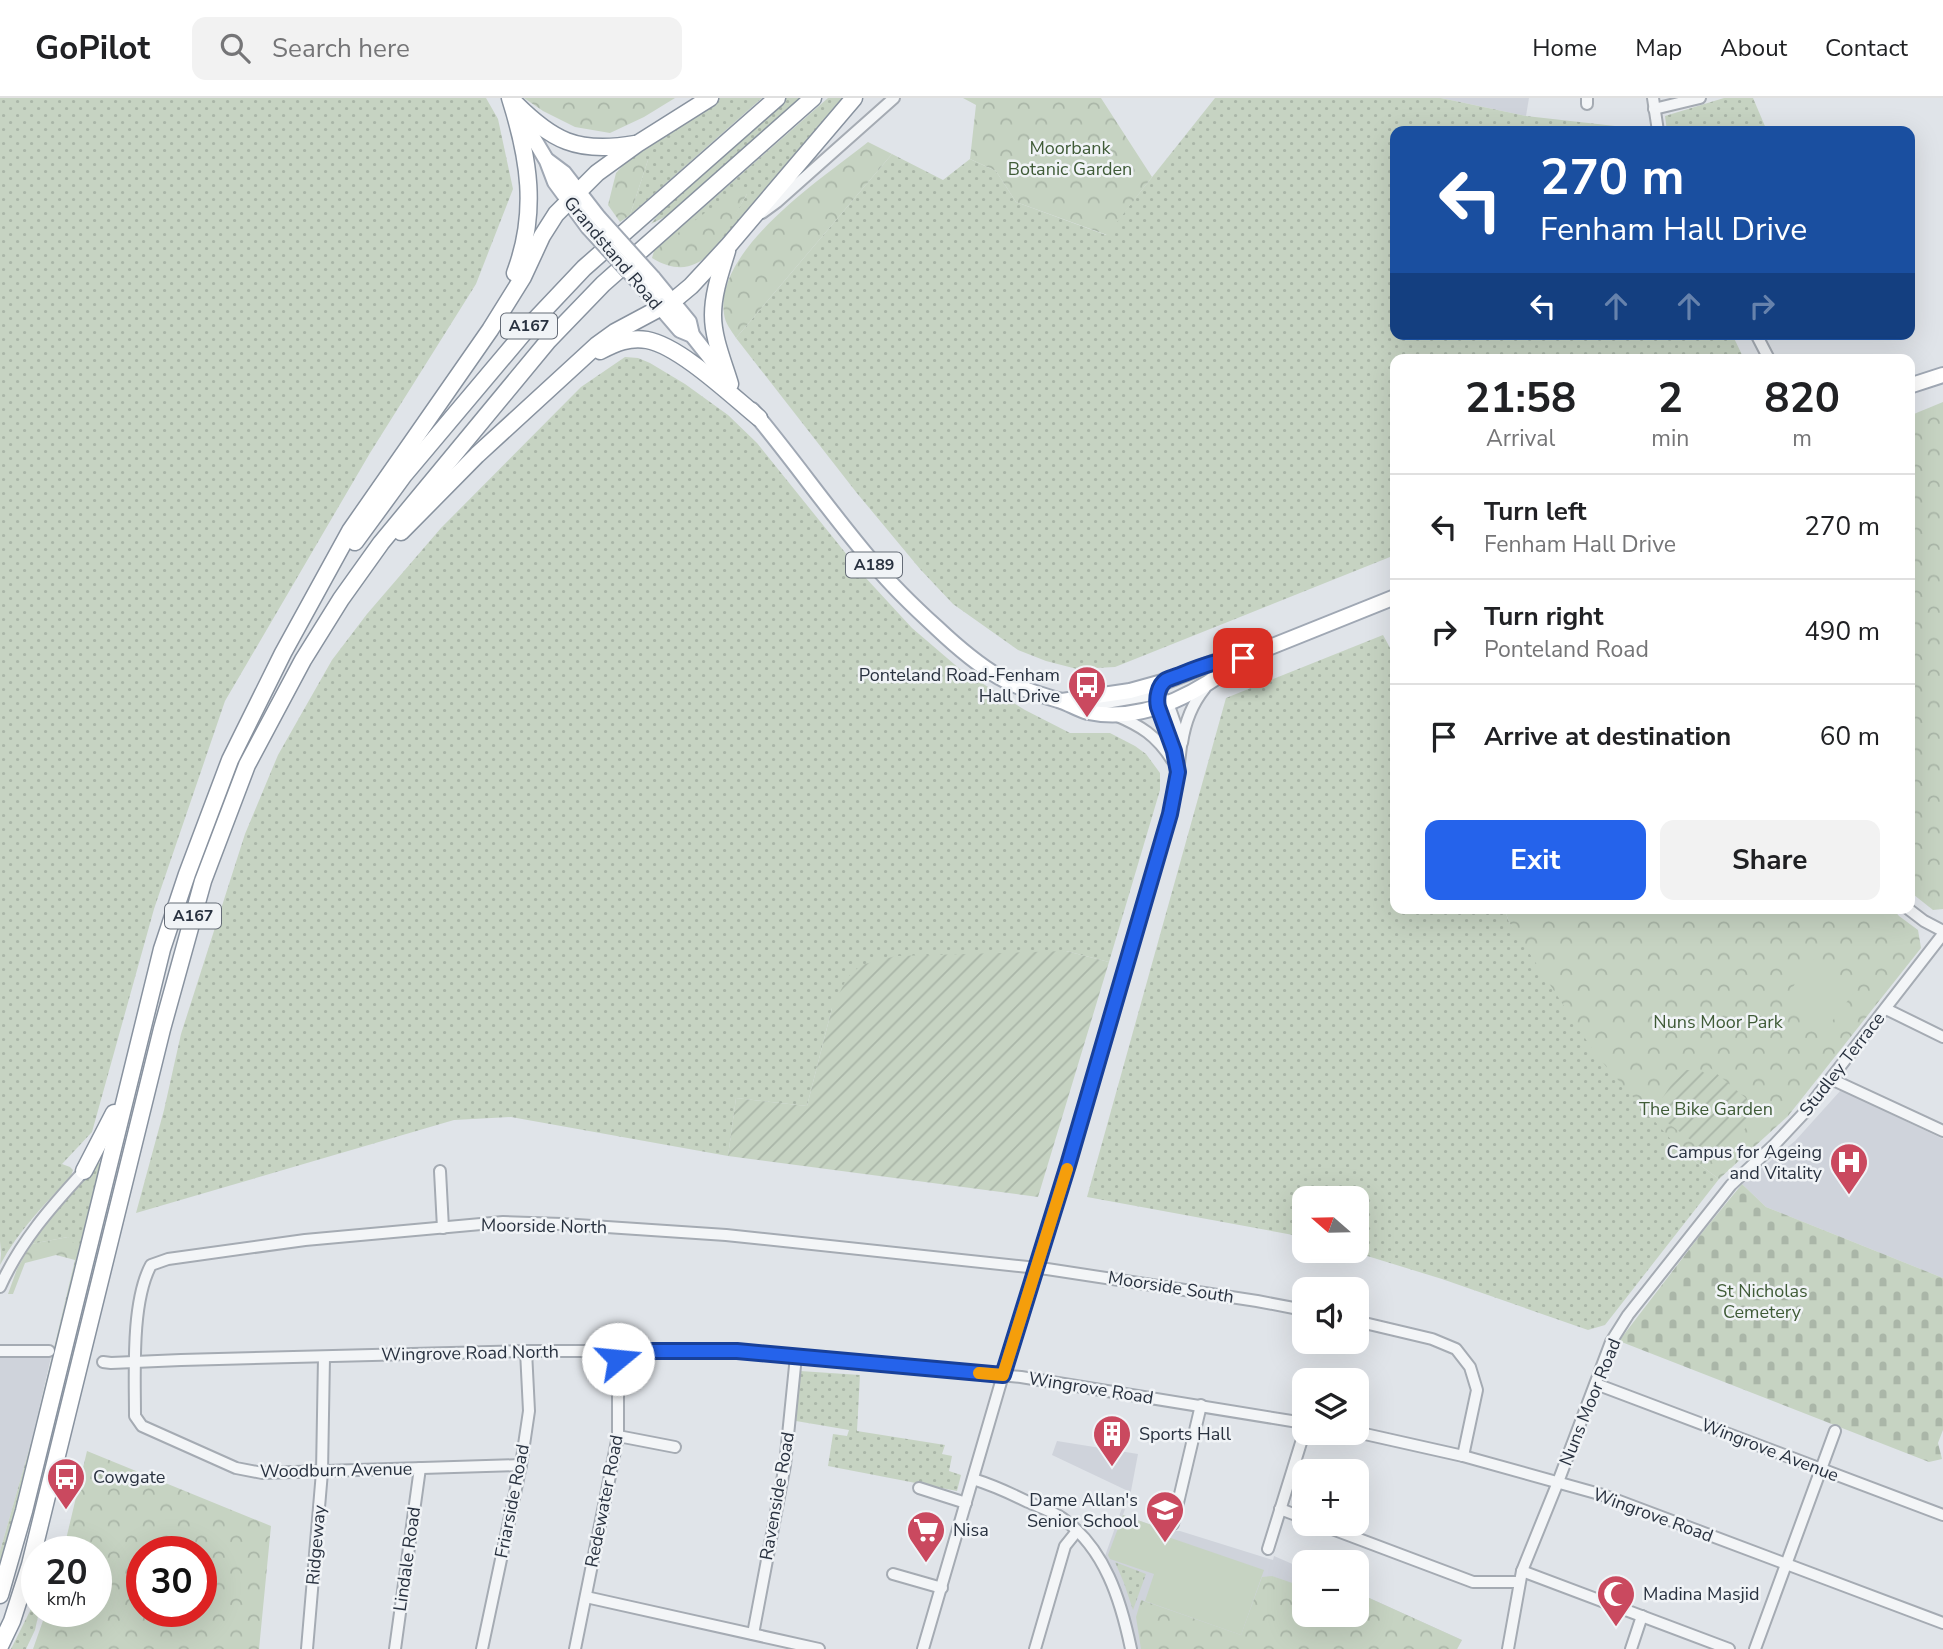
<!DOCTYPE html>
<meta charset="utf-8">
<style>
body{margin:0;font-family:"Nunito Sans",sans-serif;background:#f2f2f2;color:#202124;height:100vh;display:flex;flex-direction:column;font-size:26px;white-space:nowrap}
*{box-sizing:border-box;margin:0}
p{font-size:23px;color:#757577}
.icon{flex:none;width:38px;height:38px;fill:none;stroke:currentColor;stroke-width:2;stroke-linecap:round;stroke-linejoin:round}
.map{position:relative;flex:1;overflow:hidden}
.side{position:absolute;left:1390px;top:256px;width:525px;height:560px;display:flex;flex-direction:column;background:#fff;border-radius:14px;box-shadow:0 7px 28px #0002}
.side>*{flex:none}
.banner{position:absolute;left:1390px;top:28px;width:525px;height:214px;border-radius:14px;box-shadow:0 7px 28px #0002;background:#1a4fa0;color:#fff;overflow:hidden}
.needle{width:46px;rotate:290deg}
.controls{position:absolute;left:1292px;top:1088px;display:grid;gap:14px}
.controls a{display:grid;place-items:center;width:77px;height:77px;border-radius:14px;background:#fff;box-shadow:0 7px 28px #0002;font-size:35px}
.speed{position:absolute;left:21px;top:1438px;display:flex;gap:14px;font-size:35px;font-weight:700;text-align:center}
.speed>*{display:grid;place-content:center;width:91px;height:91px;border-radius:50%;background:#fff;box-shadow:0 7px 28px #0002;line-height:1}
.speed small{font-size:18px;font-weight:400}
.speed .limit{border:10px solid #d22;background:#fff;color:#111}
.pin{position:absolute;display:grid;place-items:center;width:60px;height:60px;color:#fff;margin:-30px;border-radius:14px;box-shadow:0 4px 10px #0006}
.me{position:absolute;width:77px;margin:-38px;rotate:73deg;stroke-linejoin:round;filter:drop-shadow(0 0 5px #0008)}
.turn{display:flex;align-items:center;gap:24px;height:147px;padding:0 35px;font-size:32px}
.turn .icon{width:91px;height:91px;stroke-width:2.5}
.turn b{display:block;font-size:49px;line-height:60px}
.lanes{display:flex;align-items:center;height:66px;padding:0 35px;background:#0003;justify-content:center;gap:35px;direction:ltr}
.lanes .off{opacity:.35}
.eta{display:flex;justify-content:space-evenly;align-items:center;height:119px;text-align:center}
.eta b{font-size:42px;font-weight:700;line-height:49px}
.cta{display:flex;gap:14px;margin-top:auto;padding:14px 35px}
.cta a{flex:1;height:80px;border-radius:14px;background:#2563eb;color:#fff;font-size:28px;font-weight:700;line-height:80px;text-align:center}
.cta a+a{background:#f2f2f2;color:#202124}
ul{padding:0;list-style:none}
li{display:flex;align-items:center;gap:21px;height:105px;padding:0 35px;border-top:2px solid #e0e0e0}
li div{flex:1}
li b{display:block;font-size:26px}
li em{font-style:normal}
header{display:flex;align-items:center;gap:42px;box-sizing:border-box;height:98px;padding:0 35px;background:#fff;border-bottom:2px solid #e0e0e0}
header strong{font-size:33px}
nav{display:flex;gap:38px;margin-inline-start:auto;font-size:24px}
.search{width:490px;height:63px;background:#f2f2f2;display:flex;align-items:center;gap:18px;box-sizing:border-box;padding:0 24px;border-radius:14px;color:#757577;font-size:26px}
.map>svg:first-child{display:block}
.built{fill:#cfd3db}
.grass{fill:url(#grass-dots)}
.forest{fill:url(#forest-crowns);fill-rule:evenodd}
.cemetery{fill:url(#cemetery-stones)}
.garden{fill:url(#garden-furrows)}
.pitch{fill:#c6d3c2}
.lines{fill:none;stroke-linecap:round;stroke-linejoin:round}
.minor-casing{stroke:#a5abb3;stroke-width:14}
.major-casing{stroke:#a0a8b4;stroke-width:18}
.highway-casing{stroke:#88929f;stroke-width:19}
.minor{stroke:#f3f5f7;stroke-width:10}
.major{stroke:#fff;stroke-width:14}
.highway{stroke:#fff;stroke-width:16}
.major-bridge-casing{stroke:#a0a8b4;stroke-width:18;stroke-linecap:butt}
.major-bridge{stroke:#fff;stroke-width:14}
.route-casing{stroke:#184099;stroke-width:18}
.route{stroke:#2563eb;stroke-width:12}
.slow{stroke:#f59e0b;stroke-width:12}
.labels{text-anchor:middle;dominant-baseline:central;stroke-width:5;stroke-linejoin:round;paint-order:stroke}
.shield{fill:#f0f3f6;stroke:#656c77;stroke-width:2}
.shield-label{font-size:16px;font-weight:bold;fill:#293240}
.park-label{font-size:18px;fill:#3f5b37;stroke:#f0f3f6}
.street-label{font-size:18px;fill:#293240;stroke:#f0f3f6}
.poi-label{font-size:18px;fill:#293240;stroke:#f0f3f6;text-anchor:start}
</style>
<header>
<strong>GoPilot</strong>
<div class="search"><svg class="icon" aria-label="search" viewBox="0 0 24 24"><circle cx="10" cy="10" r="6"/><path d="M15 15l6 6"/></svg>Search here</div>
<nav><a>Home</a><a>Map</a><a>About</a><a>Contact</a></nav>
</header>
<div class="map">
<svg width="1943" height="1551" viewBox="0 0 1943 1551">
<defs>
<pattern id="grass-dots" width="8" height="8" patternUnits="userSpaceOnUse" patternTransform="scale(1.75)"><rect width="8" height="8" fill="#c6d3c2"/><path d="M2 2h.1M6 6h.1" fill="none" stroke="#aab6a8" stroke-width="1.8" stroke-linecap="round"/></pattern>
<pattern id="forest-crowns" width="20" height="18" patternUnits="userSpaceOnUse" patternTransform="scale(1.75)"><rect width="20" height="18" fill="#c6d3c2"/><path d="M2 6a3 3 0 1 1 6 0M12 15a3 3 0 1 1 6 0" fill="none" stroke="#aab6a8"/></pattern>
<pattern id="cemetery-stones" width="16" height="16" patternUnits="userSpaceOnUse" patternTransform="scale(1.75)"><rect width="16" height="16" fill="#c6d3c2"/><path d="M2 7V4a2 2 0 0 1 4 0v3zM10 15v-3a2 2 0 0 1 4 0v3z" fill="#aab6a8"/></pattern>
<pattern id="garden-furrows" width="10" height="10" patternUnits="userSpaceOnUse" patternTransform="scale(1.75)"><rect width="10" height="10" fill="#c6d3c2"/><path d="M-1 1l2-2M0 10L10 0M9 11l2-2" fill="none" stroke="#aab6a8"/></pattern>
</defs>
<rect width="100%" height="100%" fill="#e0e4e9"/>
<g class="built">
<polygon points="1441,0 1529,0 1526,18"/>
<polygon points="1841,992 1943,1041 1943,1180 1766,1109 1742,1086 1795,1043"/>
<polygon points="0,1258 51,1259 33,1338 0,1453"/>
<polygon points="1057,1343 1138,1356 1131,1393 1123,1417 1169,1433 1180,1433 1273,1462 1274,1458 1304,1471 1304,1517 1356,1517 1356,1494 1462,1542 1457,1551 1134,1551 1132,1529 1125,1503 1105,1458 1128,1393 1052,1357"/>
</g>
<g class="grass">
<path d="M0 0H486L498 21 513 91 476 186 370 355 225 603 154 811 92 1034 62 1066 70 1069 73 1072 71 1078C45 1106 18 1133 0 1167L1 1156 0 1143Z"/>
<polygon points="718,0 762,0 630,117 648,62 628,62 646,46"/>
<polygon points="786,0 804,0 676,113 651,126 670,102"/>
<polygon points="828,0 847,0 714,152 747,96 654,153"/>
<polygon points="1215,0 1441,0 1526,18 1624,29 1626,33 1395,33 1395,236 1732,236 1744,261 1395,261 1395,457 1115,569 1077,571 1046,563 1018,552 953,506 920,471 856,394 736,240 892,56 943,82 970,61 996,73 1016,104 1106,137"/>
<polygon points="1724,0 1753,0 1767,33 1667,33 1665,18"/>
<polygon points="625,259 638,260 650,265 685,286 728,317 757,345 864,478 912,530 961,572 1025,612 1070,635 1110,635 1135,648 1146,656 1160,675 1160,692 1109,864 1066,853 832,910 807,1008 736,1000 728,1058 511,1019 454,1022 136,1115 164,1012 181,936 245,736 278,657 332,562 367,516 441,430 581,289"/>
<polygon points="1383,537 1395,559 1395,810 1504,810 1509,824 1681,1053 1719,1081 1605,1227 1588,1232 1442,1181 1351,1153 1356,1153 1356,1101 1304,1101 1304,1139 1087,1099 1226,600"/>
<polygon points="98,1065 101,1066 102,1070 0,1477 0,1453 33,1338 75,1162 68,1139 31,1146 59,1109"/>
<polygon points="800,1273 860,1277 857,1333 945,1347 942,1356 952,1358 949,1373 961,1377 957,1393 828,1368 833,1336 847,1338 849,1332 796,1323"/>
<polygon points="1115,1464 1146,1476 1133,1512 1124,1485"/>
<polygon points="37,1499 37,1514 39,1514 35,1532 26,1551 11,1551"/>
</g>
<g class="forest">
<polygon points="524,0 675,0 644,19 610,35 575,29 543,13"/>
<polygon points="963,0 1101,0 1152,79 1107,137 1016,104 996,73 970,61 976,7"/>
<path d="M868 44 892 56 736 240C731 232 725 225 724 216 714 151 823 80 868 44Z"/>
<polygon points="628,62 648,62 630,117 620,124 608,107 616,75"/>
<path d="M741 88 747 96C725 133 705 192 652 160L654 153Z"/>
<polygon points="1943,304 1943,811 1933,812 1909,793 1909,318"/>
<polygon points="1504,810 1892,810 1899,818 1918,832 1921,850 1788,1018 1719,1081 1681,1053 1596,957 1509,824"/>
<polygon points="68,1139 75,1146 75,1162 56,1157 25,1165 13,1196 8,1196 17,1171 31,1146"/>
<path d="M87 1353 271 1428 259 1551H33L46 1514H96V1454H63ZM142 1454H201V1514H142Z"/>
<polygon points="1272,1478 1304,1489 1304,1517 1356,1517 1356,1494 1462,1542 1457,1551 1141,1551 1136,1519 1141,1502 1241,1537 1262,1479"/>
</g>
<polygon class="cemetery" points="1742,1086 1766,1109 1943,1180 1943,1332 1938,1345 1942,1361 1929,1364 1619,1243 1701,1136"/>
<g class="garden">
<polygon points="1066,853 1109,864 1038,1099 728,1058 736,1000 807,1008 832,910 847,880 861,867 896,858"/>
<polygon points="1710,970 1760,1012 1719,1063 1653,1014 1681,972 1700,972 1706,976"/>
</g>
<g class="pitch">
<polygon points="1814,861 1855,893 1827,930 1786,898"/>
<polygon points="1123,1417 1169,1433 1168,1439 1264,1472 1241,1537 1145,1503 1154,1476 1110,1461 1108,1457"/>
</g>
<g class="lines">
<defs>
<g id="minor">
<polyline points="1587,0 1587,6"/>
<polyline points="1653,0 1658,33"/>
<polyline points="1654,11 1700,0"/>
<polyline points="762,115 777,104 894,0"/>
<polyline points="1756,236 1769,261"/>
<polyline points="1157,603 1174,653 1175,665"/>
<path d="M1115 617C1141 628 1156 637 1172 662"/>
<path d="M1182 645C1185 624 1192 606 1205 590"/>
<polyline points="1907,810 1924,823 1943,833"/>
<polyline points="1886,911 1943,939"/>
<polyline points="1831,981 1943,1033"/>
<polyline points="440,1073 443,1130"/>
<path d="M0 1189C20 1144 51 1109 84 1073"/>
<polyline points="1356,1223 1432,1241 1456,1251 1470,1269 1477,1292 1463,1358"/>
<polyline points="0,1253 49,1253"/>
<polyline points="103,1264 111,1265 181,1262 526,1253 737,1253 1021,1279 1304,1325"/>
<polyline points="1596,1286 1943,1417"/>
<polyline points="1356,1334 1463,1358 1603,1397 1943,1525"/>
<polyline points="618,1338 675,1349"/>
<path d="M521 1367 262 1375 236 1370 142 1328 135 1318C135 1275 131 1204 151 1167L168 1161 305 1142 503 1124 562 1126 726 1137 1047 1171 1257 1203 1304 1212"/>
<path d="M973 1381C992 1387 1010 1395 1028 1404 1039 1409 1052 1413 1062 1420 1105 1450 1121 1503 1131 1551"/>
<polyline points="919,1390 966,1405"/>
<polyline points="1280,1411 1304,1420"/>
<polyline points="1173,1426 1201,1307"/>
<polyline points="1319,1426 1473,1484 1519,1484"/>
<polyline points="1268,1451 1304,1335"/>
<polyline points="1522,1473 1729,1551"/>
<polyline points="893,1476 942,1490"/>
<polyline points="586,1499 819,1551"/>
<polyline points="753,1536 785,1367 796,1258"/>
<polyline points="307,1551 322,1374 324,1259"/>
<polyline points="395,1551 420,1370"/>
<polyline points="482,1551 521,1367 529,1313 526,1253"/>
<polyline points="575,1551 618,1338 618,1253"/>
<polyline points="923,1551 1003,1277 1068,1067 1153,775 1170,716 1178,674 1181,648 1180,639 1168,605 1162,599 1152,597 1100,606 1078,604"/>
<polyline points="1035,1551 1065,1448 1077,1433"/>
<polyline points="1508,1551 1522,1473 1558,1384 1611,1244 1628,1217 1731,1087 1775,1046 1804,1015 1943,836"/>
<polyline points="1631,1551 1642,1518"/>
<polyline points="1755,1551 1835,1333"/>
</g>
<g id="major">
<polyline points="516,11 547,63 555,84 588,129"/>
<polyline points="548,63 564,75 598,119"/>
<polyline points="653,180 689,224 692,237"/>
<polyline points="643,189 680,232 692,237 726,280"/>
<polyline points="1909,288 1943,277"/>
<path d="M752 312C794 362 831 416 874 466 893 489 915 510 937 530 956 548 977 566 999 579 1018 590 1038 596 1058 602 1069 605 1077 611 1088 614 1144 626 1200 594 1243 560L1395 499"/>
<polyline points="1062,603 1130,593 1166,583 1223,561 1243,560"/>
</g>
<g id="highway">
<path d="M510 0C529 60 538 114 515 175"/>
<path d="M512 2C552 43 577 56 635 46"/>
<path d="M727 153C721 173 713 195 713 217 713 240 723 263 730 286"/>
<path d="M600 253C616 245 629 239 647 242 680 248 732 298 759 320"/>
<polyline points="401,434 477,357 597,247 615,234 673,203 691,188 729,147 854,0"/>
<polyline points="355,444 404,377 532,225 584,170 777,0"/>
<polyline points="84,1073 114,1015"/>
<polyline points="0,1497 24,1413 162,851 187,776 230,662 283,555 350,433 490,232 523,179 542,138 556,116 597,75 637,46 710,0"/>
<polyline points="0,1548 12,1523 30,1467 162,931 203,783 247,667 303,562 341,501 381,445 548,243 603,186 813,0"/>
</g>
</defs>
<use href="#minor" class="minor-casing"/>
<use href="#major" class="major-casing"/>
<use href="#highway" class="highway-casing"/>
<use href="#minor" class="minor"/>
<use href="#major" class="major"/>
<use href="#highway" class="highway"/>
<defs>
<g id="major-bridge">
<polyline points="598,119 653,180"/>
<polyline points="588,129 643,189"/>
</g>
</defs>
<use href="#major-bridge" class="major-bridge-casing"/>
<use href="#major-bridge" class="major-bridge"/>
</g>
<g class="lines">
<defs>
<path id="route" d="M618 1261V1253H737L1003 1277 1068 1067 1170 716 1178 674 1174 653 1158 609C1156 600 1158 588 1166 582 1170 580 1177 578 1182 576 1202 568 1221 561 1243 560"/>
</defs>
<use href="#route" class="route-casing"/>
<use href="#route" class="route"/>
<polyline class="slow" points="979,1275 1003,1277 1067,1071"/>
</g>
<defs>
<symbol id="bus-pin" viewBox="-11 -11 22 30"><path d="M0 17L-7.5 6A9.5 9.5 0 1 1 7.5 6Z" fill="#ca495f" stroke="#f0f3f6"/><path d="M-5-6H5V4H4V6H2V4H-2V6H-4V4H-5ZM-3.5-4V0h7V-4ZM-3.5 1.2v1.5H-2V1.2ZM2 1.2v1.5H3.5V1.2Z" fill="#fff"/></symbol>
<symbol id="hospital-pin" viewBox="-11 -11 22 30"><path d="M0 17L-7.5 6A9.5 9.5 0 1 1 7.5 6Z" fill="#ca495f" stroke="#f0f3f6"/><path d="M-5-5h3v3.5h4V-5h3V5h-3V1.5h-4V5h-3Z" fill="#fff"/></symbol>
<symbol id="building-pin" viewBox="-11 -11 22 30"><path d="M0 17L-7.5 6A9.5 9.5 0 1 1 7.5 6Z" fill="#ca495f" stroke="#f0f3f6"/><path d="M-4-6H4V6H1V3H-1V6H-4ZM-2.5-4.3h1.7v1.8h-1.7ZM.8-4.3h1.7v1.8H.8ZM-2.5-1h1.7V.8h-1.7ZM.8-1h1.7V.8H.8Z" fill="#fff"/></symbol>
<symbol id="school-pin" viewBox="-11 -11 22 30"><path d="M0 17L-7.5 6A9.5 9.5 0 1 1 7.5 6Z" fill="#ca495f" stroke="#f0f3f6"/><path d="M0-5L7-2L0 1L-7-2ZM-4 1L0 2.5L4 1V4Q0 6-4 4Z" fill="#fff"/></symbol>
<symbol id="supermarket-pin" viewBox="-11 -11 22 30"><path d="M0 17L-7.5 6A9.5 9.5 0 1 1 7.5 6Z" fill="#ca495f" stroke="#f0f3f6"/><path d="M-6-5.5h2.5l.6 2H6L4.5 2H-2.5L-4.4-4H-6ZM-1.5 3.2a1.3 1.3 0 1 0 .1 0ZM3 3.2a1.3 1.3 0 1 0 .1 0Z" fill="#fff"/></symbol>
<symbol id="mosque-pin" viewBox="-11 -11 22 30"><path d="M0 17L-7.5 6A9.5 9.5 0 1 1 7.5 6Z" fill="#ca495f" stroke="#f0f3f6"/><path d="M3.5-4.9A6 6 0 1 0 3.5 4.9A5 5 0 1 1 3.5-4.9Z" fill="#fff"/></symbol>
</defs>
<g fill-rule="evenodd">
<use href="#bus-pin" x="1065" y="565" width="44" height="60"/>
<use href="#hospital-pin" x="1827" y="1042" width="44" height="60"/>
<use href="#building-pin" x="1090" y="1314" width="44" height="60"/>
<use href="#bus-pin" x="44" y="1357" width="44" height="60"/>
<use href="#school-pin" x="1143" y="1390" width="44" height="60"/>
<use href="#supermarket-pin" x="904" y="1410" width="44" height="60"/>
<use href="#mosque-pin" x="1594" y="1474" width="44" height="60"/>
</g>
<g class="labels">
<g class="shield">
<rect x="501" y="215.5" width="56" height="25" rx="5"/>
<rect x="846" y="454.5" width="56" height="25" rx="5"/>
<rect x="165" y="805.5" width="56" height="25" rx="5"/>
</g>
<g class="shield-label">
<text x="529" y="228">A167</text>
<text x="874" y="467">A189</text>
<text x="193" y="818">A167</text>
</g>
<g class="park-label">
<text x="1070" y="50">Moorbank<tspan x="1070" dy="21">Botanic Garden</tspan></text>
<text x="1718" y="924">Nuns Moor Park</text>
<text x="1706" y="1011">The Bike Garden</text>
<text x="1762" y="1193">St Nicholas<tspan x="1762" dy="21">Cemetery</tspan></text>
</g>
<g class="street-label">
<text transform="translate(613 155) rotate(50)">Grandstand Road</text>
<text transform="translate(1842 966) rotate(-52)">Studley Terrace</text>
<text transform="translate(544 1128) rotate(1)">Moorside North</text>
<text transform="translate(1171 1189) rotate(9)">Moorside South</text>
<text transform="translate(470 1255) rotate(-1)">Wingrove Road North</text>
<text transform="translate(1091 1290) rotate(9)">Wingrove Road</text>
<text transform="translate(1590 1304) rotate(-68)">Nuns Moor Road</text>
<text transform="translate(1770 1352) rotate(21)">Wingrove Avenue</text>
<text transform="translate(336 1372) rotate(-1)">Woodburn Avenue</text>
<text transform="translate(777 1398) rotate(-80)">Ravenside Road</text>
<text transform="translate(512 1403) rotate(-79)">Friarside Road</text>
<text transform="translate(604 1403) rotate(-79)">Redewater Road</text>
<text transform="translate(1653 1417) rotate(20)">Wingrove Road</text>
<text transform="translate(316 1447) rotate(-85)">Ridgeway</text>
<text transform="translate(407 1461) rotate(-82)">Lindale Road</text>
</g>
<g class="poi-label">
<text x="1060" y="577" text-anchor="end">Ponteland Road-Fenham<tspan x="1060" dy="21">Hall Drive</tspan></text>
<text x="1822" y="1054" text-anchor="end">Campus for Ageing<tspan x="1822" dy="21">and Vitality</tspan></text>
<text x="1139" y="1336">Sports Hall</text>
<text x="93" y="1379">Cowgate</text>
<text x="1138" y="1402" text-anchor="end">Dame Allan's<tspan x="1138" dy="21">Senior School</tspan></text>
<text x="953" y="1432">Nisa</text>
<text x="1643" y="1496">Madina Masjid</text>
</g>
</g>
</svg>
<div class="controls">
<a><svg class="needle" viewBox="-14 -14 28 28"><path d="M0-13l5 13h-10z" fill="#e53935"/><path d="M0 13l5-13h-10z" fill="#757577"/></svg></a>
<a><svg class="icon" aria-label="sound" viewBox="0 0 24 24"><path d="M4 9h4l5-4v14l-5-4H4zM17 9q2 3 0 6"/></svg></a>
<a><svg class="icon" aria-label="layers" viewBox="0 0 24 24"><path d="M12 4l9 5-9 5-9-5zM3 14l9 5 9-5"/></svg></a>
<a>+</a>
<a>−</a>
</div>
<div class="speed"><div>20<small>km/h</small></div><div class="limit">30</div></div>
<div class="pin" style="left:1243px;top:560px;background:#d93025"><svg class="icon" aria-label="arrive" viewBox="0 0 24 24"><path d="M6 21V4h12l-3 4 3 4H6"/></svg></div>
<svg class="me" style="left:618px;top:1261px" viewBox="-20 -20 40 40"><circle r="19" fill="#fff"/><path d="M0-13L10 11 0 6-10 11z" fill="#2563eb"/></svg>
<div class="banner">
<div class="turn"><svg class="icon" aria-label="left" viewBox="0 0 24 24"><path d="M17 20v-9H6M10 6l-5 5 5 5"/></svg><div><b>270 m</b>Fenham Hall Drive</div></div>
<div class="lanes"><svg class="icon" aria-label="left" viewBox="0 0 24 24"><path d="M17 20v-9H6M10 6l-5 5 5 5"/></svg><svg class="icon off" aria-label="ahead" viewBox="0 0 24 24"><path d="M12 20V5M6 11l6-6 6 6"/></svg><svg class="icon off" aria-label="ahead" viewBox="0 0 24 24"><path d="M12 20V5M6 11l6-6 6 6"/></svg><svg class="icon off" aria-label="right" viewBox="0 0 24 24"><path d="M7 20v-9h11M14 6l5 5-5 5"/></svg></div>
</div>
<section class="side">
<div class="eta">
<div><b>21:58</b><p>Arrival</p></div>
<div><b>2</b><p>min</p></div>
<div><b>820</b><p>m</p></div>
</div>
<ul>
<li><svg class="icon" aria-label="left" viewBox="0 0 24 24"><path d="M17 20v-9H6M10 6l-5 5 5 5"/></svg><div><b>Turn left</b><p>Fenham Hall Drive</p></div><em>270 m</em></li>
<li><svg class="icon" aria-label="right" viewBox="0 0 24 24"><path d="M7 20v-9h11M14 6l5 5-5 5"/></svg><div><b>Turn right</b><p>Ponteland Road</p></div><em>490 m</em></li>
<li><svg class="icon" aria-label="arrive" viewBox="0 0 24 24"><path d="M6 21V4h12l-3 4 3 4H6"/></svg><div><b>Arrive at destination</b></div><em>60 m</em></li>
</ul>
<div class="cta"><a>Exit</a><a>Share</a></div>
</section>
</div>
